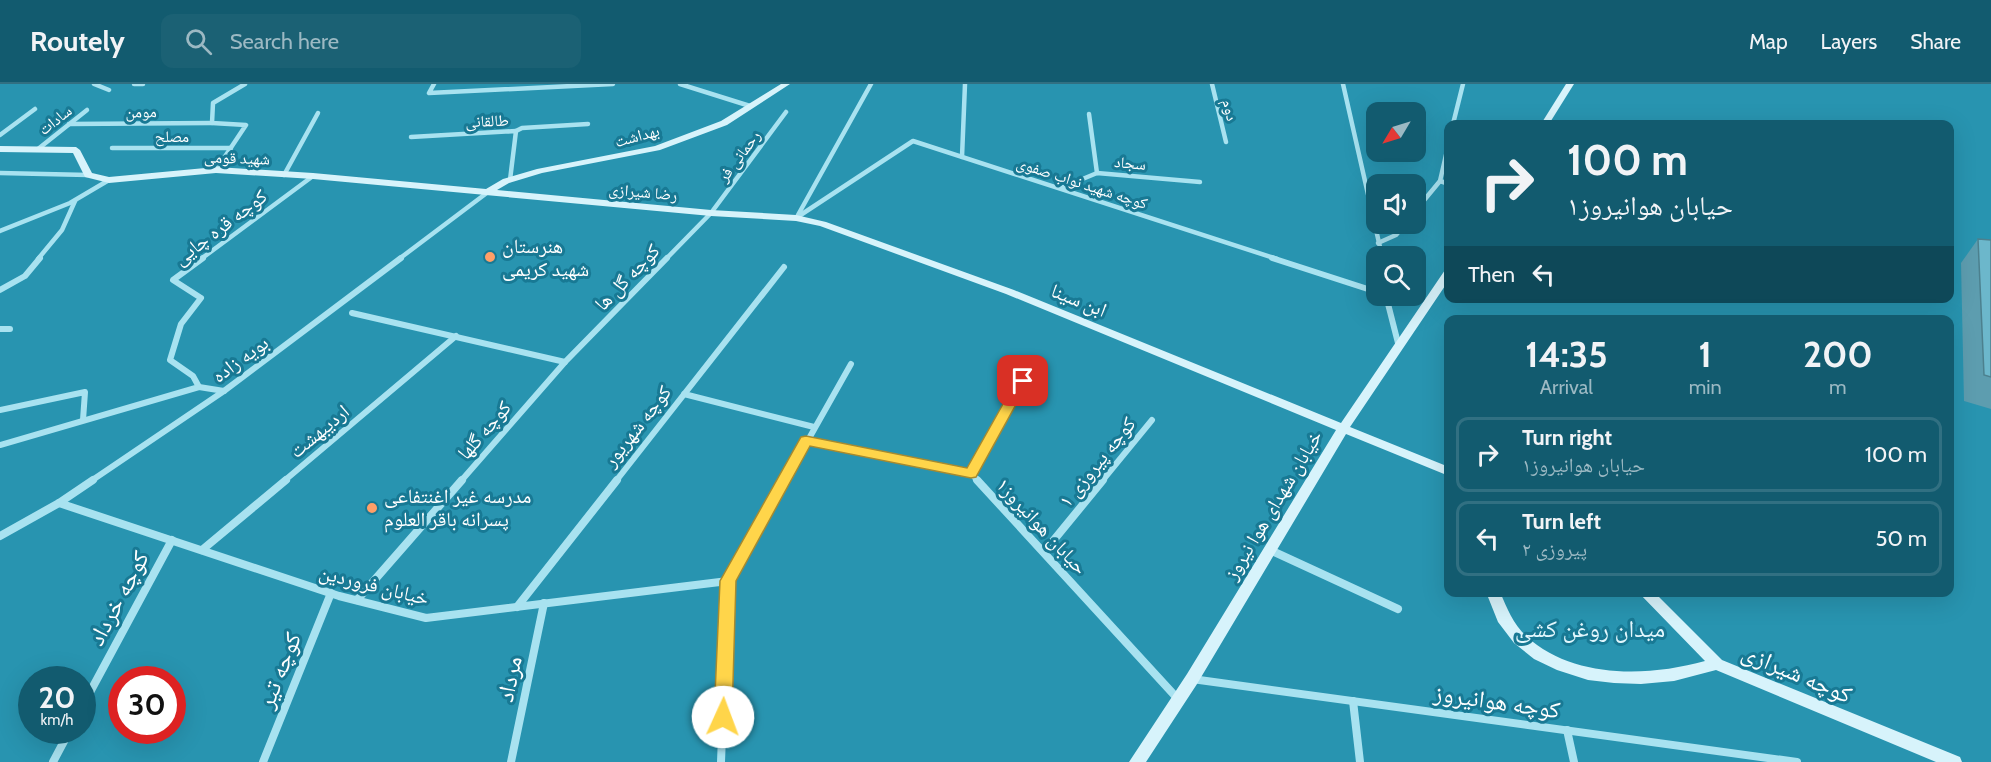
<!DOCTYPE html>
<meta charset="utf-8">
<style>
body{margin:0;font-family:Cabin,"Noto Naskh Arabic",sans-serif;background:#1b6174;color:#f1f3f6;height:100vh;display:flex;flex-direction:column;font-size:22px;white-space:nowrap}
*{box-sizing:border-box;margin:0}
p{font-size:20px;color:#9cb9c3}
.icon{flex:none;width:33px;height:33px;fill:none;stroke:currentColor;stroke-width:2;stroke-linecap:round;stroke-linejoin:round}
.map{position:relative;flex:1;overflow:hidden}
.details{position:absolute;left:1444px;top:231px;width:510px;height:282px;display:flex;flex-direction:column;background:#125b6f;border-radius:12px;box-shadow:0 6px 24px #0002}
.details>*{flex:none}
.banner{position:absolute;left:1444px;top:36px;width:510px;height:183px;border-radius:12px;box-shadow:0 6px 24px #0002;background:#125b6f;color:#f1f3f6;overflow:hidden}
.needle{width:39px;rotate:232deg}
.fabs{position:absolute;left:1366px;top:18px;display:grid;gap:12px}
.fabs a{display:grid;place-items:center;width:60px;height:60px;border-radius:12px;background:#125b6f;box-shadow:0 6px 24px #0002;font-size:30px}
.speed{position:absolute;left:18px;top:582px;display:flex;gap:12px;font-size:30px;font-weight:700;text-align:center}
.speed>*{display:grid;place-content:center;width:78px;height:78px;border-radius:50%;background:#125b6f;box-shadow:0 6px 24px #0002;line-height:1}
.speed small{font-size:15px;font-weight:400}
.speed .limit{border:9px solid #d22;background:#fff;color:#111}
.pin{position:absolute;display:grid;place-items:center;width:51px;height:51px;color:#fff;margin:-26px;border-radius:12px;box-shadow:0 3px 9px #0006}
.me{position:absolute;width:66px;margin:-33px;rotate:2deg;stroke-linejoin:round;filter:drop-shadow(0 0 4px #0008)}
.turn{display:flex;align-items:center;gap:21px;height:126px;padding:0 24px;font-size:27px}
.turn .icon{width:78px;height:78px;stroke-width:2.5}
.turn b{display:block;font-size:42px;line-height:51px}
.then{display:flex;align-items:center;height:57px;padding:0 24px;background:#0003;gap:12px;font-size:22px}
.eta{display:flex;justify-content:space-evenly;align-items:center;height:102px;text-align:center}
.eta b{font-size:36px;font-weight:800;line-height:42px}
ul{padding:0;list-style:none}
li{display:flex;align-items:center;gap:18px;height:75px;margin:0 12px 9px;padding:0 12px;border:3px solid #317082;border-radius:12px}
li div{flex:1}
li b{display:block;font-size:22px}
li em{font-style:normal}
header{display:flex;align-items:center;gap:36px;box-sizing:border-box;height:84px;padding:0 30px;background:#125b6f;border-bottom:2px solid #317082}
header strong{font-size:28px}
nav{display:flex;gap:33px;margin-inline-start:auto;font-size:21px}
.search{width:420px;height:54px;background:#1b6174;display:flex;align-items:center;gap:15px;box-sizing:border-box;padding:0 21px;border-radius:12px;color:#9cb9c3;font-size:22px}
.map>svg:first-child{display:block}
.green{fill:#2894b0;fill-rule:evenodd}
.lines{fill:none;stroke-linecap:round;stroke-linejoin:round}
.street-far2{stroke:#a8e2f0;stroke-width:4.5}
.street-far1{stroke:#a8e2f0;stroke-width:6}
.street{stroke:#a8e2f0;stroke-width:8}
.secondary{fill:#d7f3fb;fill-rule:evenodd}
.wall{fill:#5d9daf}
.building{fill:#6cb7cb;stroke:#4c808e;stroke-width:1.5}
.route{fill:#ffd54a;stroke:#a68a30;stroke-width:1.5}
.poi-dot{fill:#ff9f68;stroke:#187994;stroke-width:2}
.labels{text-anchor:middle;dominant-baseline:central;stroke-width:6;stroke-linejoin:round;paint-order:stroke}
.far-street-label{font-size:16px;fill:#fff;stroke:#187994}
.street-label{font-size:20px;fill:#fff;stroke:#187994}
.poi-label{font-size:20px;fill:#fff;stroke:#187994;text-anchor:start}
.near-street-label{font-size:24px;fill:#fff;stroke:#187994}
.near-park-label{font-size:24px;fill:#e2f7fd;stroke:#187994}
</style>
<header>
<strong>Routely</strong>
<div class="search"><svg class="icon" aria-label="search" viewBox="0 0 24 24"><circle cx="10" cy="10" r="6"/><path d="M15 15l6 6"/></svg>Search here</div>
<nav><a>Map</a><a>Layers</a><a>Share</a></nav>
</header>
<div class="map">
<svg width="1991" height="678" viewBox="0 0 1991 678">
<rect width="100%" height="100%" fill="#187994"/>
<path class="green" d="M0 0H1991V678H0ZM1377 28H1416V68H1377ZM1449 40H1950V214H1449ZM1377 100H1416V140H1377ZM1377 172H1416V212H1377ZM1449 236H1950V508H1449ZM32 596H82V646H32ZM122 596H172V646H122Z"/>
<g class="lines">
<g class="street-far2">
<polyline points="94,0 109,6"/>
<polyline points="134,0 143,0"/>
<polyline points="434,0 429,9 613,0"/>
<polyline points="680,0 750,22"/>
<polyline points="1212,0 1226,58"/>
<polyline points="1343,0 1382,172"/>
<polyline points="1089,30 1097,89"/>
<polyline points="69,40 212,39"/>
<polyline points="1453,40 1463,0"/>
<polyline points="516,47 522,44 588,40"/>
<polyline points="0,51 35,25"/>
<polyline points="411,53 516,47 510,96"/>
<polyline points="112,64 231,64"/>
<polyline points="38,65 87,26"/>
<polyline points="962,73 965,0"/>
<polyline points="216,86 246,41 212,39 213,19 245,0"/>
<polyline points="0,89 88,91"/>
<polyline points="284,91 318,29"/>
<polyline points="1440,97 1449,100"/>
<polyline points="1061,104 1097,89 1200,98"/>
<polyline points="1416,126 1440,97 1449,58"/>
<polyline points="798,131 871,0"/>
<polyline points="796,134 913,57 1277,175"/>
<polyline points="0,147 70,119 109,96"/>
<polyline points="1378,159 1396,151 1405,140"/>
<polyline points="38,175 62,146 75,117"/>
<polyline points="201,175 313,92"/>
<polyline points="399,175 488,108"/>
<polyline points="666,175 711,129 786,28"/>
</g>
<g class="street-far1">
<polyline points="1272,174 1377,208"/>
<polyline points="0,206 25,192 40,174"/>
<polyline points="1386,212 1399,263"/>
<polyline points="352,229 565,278"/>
<polyline points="0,245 10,245"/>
<polyline points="199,303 224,307"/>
<polyline points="684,310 814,343"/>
<polyline points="0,326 85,308 83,336"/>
<polyline points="806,357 971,389 978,397"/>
<polyline points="0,361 199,303 193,292 170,276 181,240 201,214 173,196 203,174"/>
<polyline points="971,389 1033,279"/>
<polyline points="91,397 224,307 401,174"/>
<polyline points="284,397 456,252"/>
<polyline points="461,397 565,278 667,174"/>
<polyline points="616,397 784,183"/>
<polyline points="785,397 851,280"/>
<polyline points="1102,397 1152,336"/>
</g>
<g class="street">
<polyline points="977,396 1177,614"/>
<polyline points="59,419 339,512 426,534 728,497"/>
<polyline points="0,452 59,419 93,396"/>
<polyline points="202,466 286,396"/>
<polyline points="1270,466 1398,525"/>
<polyline points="1044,468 1103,396"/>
<polyline points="357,516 462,396"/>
<polyline points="517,523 617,396"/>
<polyline points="1192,595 1797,678"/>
<polyline points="1353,617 1360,678"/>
<polyline points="82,623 172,456"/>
<polyline points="1567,646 1574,678"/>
<polyline points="53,678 70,646"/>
<polyline points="263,678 331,509"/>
<polyline points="511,678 544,519"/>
<polyline points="721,678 728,497 785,396"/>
</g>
<g class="secondary">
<polygon points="781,0 790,0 727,41 660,66 542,89 509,99 497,106 711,126 796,131 826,138 1014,206 1341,339 1445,186 1449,185 1449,196 1350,343 1449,383 1449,392 1346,350 1197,600 1146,678 1129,678 1187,590 1336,346 1006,210 820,142 796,137 711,132 313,95 216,89 109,99 85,93 73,69 0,68 0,62 76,63 80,66 92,89 109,93 216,83 313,89 486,105 503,95 537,85 655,62 721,37"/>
<polygon points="1566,0 1574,0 1549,40 1541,40"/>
<path d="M1486 508H1500C1507 524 1513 540 1526 552 1573 595 1647 593 1705 577L1638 508H1654L1722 576 1960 673 1962 678H1936L1716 586 1674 597 1641 600 1614 599 1588 596 1557 586 1534 575 1514 559 1498 538Z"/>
</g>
</g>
<polygon class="wall" points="1978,155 1991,156 1991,325 1964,317 1961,179"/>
<polygon class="building" points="1978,155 1991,156 1991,293 1984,291"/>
<polygon class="route" points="1023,293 1029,297 976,393 971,394 810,362 736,497 732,633 729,638 723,640 716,638 714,633 720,497 801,353 806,352 967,384 1016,297"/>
<g class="poi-dot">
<circle cx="490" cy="173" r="6"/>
<circle cx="372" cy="424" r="6"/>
</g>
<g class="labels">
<g class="far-street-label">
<text transform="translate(1230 26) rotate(76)">دوم</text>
<text transform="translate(141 28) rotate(-1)">مومن</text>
<text transform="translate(55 36) rotate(-38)">سادات</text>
<text transform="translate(487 37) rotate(-2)">طالقانی</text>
<text x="172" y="52">مصلح</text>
<text transform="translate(637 52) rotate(-15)">بهداشت</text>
<text transform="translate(739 72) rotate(-53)">رحمانی فر</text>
<text transform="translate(237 74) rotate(2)">شهید قومی</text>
<text transform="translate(1130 79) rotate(5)">سجاد</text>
<text transform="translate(1082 99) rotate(18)">کوچه شهید نواب صفوی</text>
<text transform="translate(643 108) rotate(5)">رضا شیرازی</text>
</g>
<g class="street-label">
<text transform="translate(220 143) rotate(-37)">کوچه قره چایی</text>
<text transform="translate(627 193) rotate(-46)">کوچه گل ها</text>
<text transform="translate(1079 216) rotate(22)">ابن سینا</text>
<text transform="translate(240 275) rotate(-36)">بویه زاده</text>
<text transform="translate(637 342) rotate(-52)">کوچه شهریور</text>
<text transform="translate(484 346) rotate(-49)">کوچه گلها</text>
<text transform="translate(319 347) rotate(-40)">اردیبهشت</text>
<text transform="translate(1097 378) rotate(-51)">کوچه پیروزی ۱</text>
<text transform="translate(1273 421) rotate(-59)">خیابان شهدای هوا نیروز</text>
<text transform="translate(1042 442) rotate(47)">حیابان هوانیروز۱</text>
<text transform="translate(374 501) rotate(14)">خیابان فروردین</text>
</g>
<g class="poi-label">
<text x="502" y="162">هنرستان<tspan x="502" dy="23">شهید کریمی</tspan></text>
<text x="384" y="412">مدرسه غیر اغنتفاعی<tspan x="384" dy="23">پسرانه باقر العلوم</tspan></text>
</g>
<g class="near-street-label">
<text transform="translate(118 514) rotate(-62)">کوچه خرداد</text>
<text transform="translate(279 586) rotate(-68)">کوچه تیر</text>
<text transform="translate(1797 589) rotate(23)">کوچه شیرازی</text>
<text transform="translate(509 595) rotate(-78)">مرداد</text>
<text transform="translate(1497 617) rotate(8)">کوچه هوانیروز</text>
</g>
<g class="near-park-label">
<text x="1590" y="544">میدان روغن کشی</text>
</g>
</g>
</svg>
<div class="fabs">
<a><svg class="needle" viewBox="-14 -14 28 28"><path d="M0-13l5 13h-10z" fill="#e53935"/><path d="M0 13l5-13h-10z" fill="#9cb9c3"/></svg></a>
<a><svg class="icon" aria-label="sound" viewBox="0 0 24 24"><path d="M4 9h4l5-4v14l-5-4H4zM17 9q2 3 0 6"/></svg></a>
<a><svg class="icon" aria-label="search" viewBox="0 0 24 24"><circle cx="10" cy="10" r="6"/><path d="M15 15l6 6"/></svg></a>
</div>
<div class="speed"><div>20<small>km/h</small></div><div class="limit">30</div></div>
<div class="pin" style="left:1023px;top:297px;background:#d93025"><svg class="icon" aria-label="arrive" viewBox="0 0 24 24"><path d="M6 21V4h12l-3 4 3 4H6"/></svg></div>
<svg class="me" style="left:723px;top:633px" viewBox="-20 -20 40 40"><circle r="19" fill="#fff"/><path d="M0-13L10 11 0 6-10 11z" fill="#ffd54a"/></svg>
<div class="banner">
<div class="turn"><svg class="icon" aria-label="right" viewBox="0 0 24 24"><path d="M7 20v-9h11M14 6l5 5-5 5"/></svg><div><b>100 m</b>حیابان هوانیروز۱</div></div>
<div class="then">Then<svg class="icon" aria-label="left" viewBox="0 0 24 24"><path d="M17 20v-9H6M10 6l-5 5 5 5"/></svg></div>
</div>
<section class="details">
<div class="eta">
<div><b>14:35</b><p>Arrival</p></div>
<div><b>1</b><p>min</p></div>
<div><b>200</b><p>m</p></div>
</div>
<ul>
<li><svg class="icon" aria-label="right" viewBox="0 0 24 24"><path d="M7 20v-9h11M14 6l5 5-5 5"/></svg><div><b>Turn right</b><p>حیابان هوانیروز۱</p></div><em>100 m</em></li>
<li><svg class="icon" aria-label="left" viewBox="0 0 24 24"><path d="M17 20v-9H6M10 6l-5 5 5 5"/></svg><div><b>Turn left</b><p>پیروزی ۲</p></div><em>50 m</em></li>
</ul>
</section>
</div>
